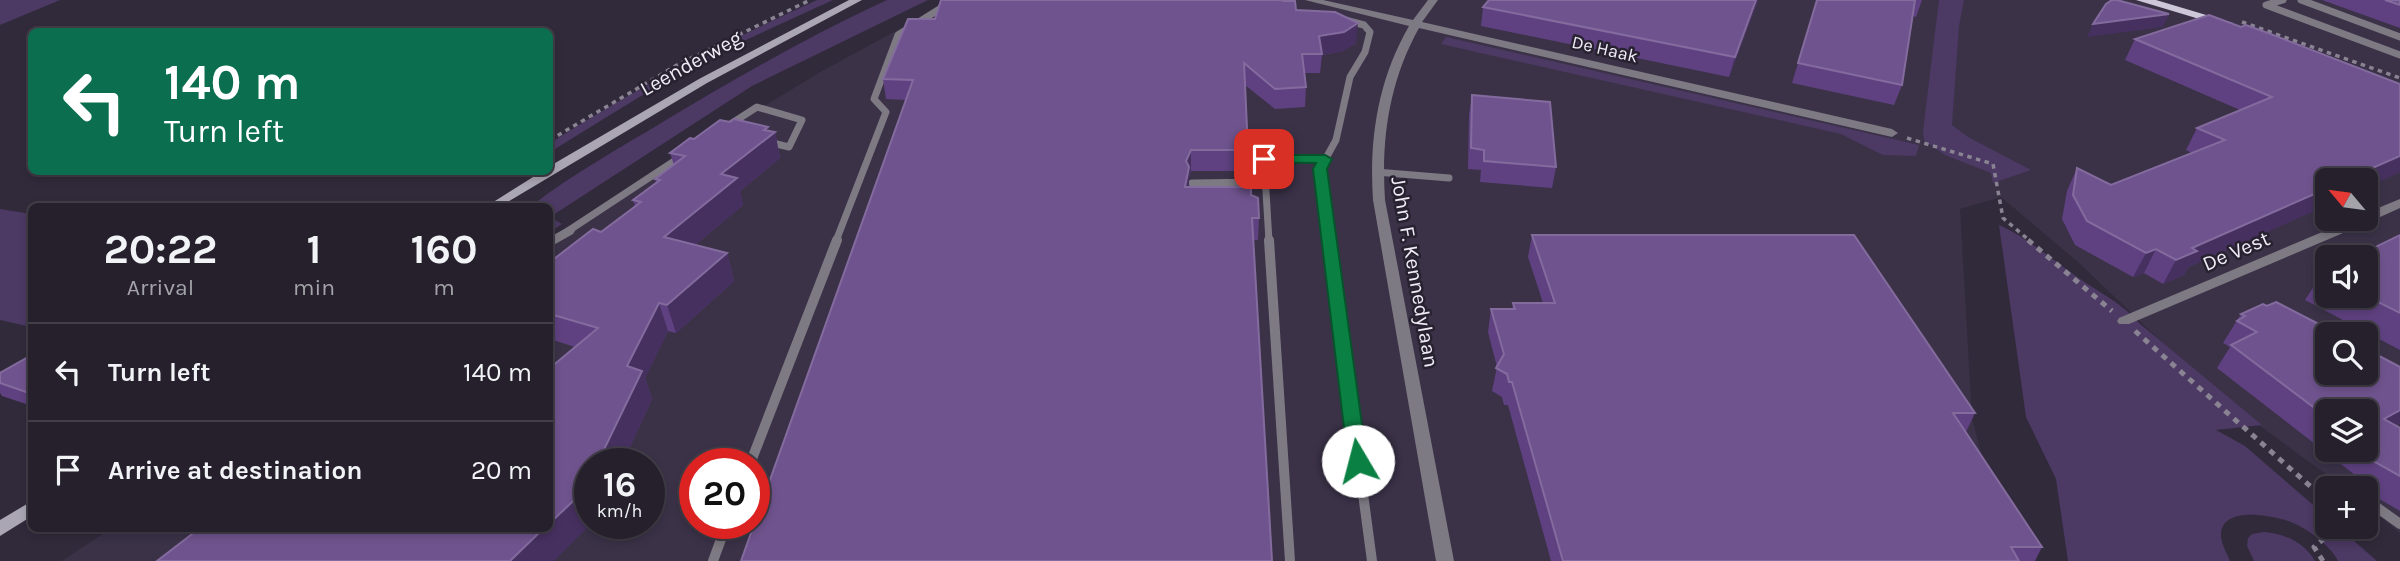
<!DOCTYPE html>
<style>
body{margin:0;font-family:Karla,sans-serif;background:#312d38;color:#f1f3f6;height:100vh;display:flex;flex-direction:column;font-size:26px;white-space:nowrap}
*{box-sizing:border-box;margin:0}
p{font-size:23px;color:#a3a3a9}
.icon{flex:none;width:38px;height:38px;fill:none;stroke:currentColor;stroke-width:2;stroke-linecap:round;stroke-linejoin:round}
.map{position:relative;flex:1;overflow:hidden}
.drawer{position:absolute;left:28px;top:203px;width:525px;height:329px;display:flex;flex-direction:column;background:#25202c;border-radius:10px;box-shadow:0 4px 10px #0003,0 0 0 2px #423e48}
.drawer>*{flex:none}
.guide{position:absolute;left:28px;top:28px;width:525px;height:147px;border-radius:10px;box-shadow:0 4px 10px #0003,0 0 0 2px #423e48;background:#0b6e4f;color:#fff;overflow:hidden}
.needle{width:46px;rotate:299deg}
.tools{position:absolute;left:2315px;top:168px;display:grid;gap:14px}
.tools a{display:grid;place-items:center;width:63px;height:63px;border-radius:10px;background:#25202c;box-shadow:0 4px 10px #0003,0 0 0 2px #423e48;font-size:35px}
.speed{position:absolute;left:574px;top:448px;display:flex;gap:14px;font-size:35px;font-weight:700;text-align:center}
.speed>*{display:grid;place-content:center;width:91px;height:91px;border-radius:50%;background:#25202c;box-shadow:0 4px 10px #0003,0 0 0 2px #423e48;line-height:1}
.speed small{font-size:18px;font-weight:400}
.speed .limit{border:10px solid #d22;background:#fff;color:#111}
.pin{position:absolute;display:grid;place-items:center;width:60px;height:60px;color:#fff;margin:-30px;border-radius:14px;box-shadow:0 4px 10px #0006}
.me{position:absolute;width:77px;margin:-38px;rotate:352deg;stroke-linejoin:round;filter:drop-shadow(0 0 5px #0008)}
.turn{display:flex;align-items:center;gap:24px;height:147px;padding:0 21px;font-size:32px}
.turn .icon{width:91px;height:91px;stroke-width:2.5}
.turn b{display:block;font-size:49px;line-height:60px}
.eta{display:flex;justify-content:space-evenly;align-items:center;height:119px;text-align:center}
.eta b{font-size:42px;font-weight:700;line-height:49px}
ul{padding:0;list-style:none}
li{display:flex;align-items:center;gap:21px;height:98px;padding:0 21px;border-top:2px solid #423e48}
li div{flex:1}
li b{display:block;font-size:26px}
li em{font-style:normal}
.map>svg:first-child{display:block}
.built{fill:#3b3248;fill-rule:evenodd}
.green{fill:#4c3964}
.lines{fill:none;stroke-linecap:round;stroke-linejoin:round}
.path-far1{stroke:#898392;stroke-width:3.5;stroke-dasharray:4.5 4.5;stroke-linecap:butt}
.path{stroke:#898392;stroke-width:5;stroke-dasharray:6 6;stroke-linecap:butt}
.lane-far1{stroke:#7e7a83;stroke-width:7}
.lane{stroke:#7e7a83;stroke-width:10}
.street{fill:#7e7a83;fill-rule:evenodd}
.secondary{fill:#aba6b3;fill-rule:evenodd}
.primary{fill:#cec7d9;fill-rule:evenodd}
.wall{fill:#5f4181;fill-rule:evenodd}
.shaded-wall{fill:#463060}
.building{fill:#6f538e;stroke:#836b9e;stroke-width:2}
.route{fill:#0b8043;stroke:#07532c;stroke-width:2}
.labels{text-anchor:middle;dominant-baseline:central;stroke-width:5;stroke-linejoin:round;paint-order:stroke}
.far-street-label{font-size:18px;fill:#f0ecf7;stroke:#272130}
.street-label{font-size:21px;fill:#f0ecf7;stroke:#272130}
</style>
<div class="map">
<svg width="2400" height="561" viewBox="0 0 2400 561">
<rect width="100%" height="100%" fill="#312a3b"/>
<path class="built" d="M953 0H2400V533L2366 505V488H2345L2215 393 2078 262 2001 197 1960 209 1972 418 2008 561H62L110 529 550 528V237L822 71ZM2328 180H2366V219H2328ZM2328 257H2366V296H2328ZM2328 334H2366V373H2328ZM2328 411H2366V450H2328ZM590 464H649V523H590ZM695 464H754V523H695Z"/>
<g class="green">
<polygon points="0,0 60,0 0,25"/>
<path d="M817 0H833L722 51 641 96 550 152V143C635 89 724 42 817 0Z"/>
<path d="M887 0H928L752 86 550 217 562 224 550 232V206H531C574 173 620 148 666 120 738 77 811 35 887 0Z"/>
<polygon points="1939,0 1964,0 1959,26 1952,125 1968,137 2031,170 1993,183 1991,173 1945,155 1924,140 1923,131"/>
<polygon points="1446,37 1919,145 1916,156 1883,155 1841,134 1441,44"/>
<polygon points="0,209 31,214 31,327 0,320"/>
<path d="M1999 225C2026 237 2048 256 2073 274 2096 291 2120 301 2139 323L2262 425 2216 430 2245 446 2327 517 2328 527H2338L2377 561H2338C2329 543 2300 523 2281 519 2263 514 2221 508 2221 535 2221 544 2227 553 2230 561H2068L2056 479 2026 417Z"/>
<path d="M2264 532C2285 534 2304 542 2315 561H2254L2247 546 2248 538 2252 534Z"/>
</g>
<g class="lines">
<g class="path-far1">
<polyline points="2242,22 2400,78"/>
<polyline points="1907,138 1993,164 2003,218 2030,241"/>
<polyline points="550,140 677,65 810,0"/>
</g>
<g class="path">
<polyline points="2028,240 2112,311"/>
<polyline points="2135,331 2328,502"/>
<polyline points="2323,561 2314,547 2338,527"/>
</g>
<g class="lane-far1">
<polyline points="2283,0 2266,5 2400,55"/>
<polyline points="2301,0 2400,37"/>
<polyline points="729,125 757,107 802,120 789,147 768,142"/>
<polyline points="1376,172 1449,178"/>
<polyline points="1192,183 1266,182"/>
<polyline points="568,231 682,156"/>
<polyline points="836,241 886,112 874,99 898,35 954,0"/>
<polyline points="1269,241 1264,159 1325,159"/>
<polyline points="1330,241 1320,169 1336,140 1350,77 1365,52 1370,32 1364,25 1345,20"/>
</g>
<g class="lane">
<polyline points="1269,240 1290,561"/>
<polyline points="1329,240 1372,561"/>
<polyline points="750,464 837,240"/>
<polyline points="2368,501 2400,524"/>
<polyline points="713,561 727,523"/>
</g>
<g class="street">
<path d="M1305 0H1323L1413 20 1428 0H1438L1422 22 1892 129 1898 133 1892 137 1419 28C1389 82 1381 139 1385 200L1454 561H1436L1373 200C1369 138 1378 80 1409 26Z"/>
<polygon points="2400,199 2400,208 2369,222 2129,324 2119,324 2117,321 2119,318 2353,219 2366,219 2366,213"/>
<polygon points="568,227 573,228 575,231 573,234 550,247 550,237"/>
</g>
<g class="secondary">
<polygon points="849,0 862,0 707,83 501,206 487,206 541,172 550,172 550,166 699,79"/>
<polygon points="32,501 32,516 0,536 0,520"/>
</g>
<polygon class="primary" points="2136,0 2156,0 2233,23 2226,27"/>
</g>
<g class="wall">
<polygon points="1758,0 1729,77 1481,26 1483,7"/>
<polygon points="1817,0 1922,0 1916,17 1913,16 1902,85 1894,105 1792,83"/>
<polygon points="2322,0 2400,0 2400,28"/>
<polygon points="967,1 1283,1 1296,10 1356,43 1343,51 1322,55 1320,73 1305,73 1306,87 1305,107 1275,109 1245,85 1248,150 1248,171 1191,171 1189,177 1189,187 1251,195 1259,218 1258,240 1253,240 906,100 886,99 883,79 935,19"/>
<polygon points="2241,27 2400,84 2400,172 2188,267 2184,275 2163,284 2144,273 2133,277 2075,245 2062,219 2067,191 2077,168 2111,185 2192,153 2186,150 2197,128 2240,110 2125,60 2135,39"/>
<polygon points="1472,95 1556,167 1552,188 1480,182 1481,170 1468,169 1469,115"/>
<polygon points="730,122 768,127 769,131 775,132 780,158 740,191 743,205 695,245 727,253 734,281 676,333 668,331 645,378 652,399 622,464 590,464 550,528 575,347 550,339 550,262 601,232 635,206 633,200 656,183 655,179 674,165 670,153 694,139"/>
<polygon points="1532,235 1975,413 1966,432 2042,547 2035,561 1551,561 1508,405 1504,405 1502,397 1492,391 1497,367 1488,332 1491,309 1512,309 1513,303 1543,303 1528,257"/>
<polygon points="2400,235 2400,350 2305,300 2322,274 2328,271 2328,296 2366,296"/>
<path d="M2241 314 2400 367V423L2396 426 2400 428V511L2366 491V488H2362L2350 481 2355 475 2217 368 2230 347 2223 343ZM2328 411H2366V450H2328Z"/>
<polygon points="32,356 32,406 2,396 0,393 0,373"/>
</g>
<g class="shaded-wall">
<polygon points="1756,0 1758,0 1729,77 1735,57"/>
<polygon points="2169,14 2163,27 2087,37 2093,24"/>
<polygon points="1358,23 1356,43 1343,51 1322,55 1319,36"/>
<polygon points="768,127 770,136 775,132 780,158 740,191 743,205 672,264 664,237 721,174"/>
<polygon points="1191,150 1191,171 1189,177 1189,188 1185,209 1186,161"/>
<polygon points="2400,156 2400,172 2366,188 2366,180 2345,180"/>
<polygon points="2328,188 2328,205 2188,267 2184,275 2163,284 2176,260 2192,248"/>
<polygon points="2156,249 2144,273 2133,277 2146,253"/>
<polygon points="727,253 734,281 676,333 667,305"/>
<polygon points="659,303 668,331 645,378 652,399 622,464 597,464 627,366"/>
<polygon points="2400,410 2400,423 2367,442 2384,419"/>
<polygon points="590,485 590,523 592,523 554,561 510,561 544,528 550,528 550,523"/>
</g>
<g class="building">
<polygon points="941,0 1283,0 1283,1 1295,1 1296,10 1335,12 1358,23 1344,32 1319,36 1322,54 1302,54 1306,87 1275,89 1244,63 1248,150 1191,150 1186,161 1189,167 1185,187 1251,187 1251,195 1258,198 1259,218 1252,218 1272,561 741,561 913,80 883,79 908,19 935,19"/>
<polygon points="1489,0 1756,0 1735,57 1483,7"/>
<polygon points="1817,0 1915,0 1902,85 1798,63"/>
<polygon points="2112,0 2117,0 2169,14 2093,24 2106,4"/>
<polygon points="2385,0 2400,0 2400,5"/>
<polygon points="2209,15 2241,27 2246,25 2268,33 2400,84 2400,156 2345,180 2328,180 2328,188 2192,248 2197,251 2176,260 2156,249 2146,253 2087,221 2073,195 2077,168 2111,185 2225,140 2197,128 2272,97 2135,39"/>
<polygon points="1472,95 1550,102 1556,167 1484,161 1484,150 1471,148"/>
<polygon points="734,119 768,127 764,130 775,132 721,174 737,178 664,237 727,253 667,305 659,303 627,366 642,371 597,464 590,464 590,485 550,523 550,368 598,328 550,314 550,262 593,229 601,232 641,202 633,200 660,180 655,179 685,156 670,153 690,138 694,139 720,120 730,122"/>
<polygon points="1532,235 1854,235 1975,413 1953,413 2042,547 2011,547 2019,561 1563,561 1512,382 1509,382 1507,374 1496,368 1504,354 1491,309 1515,309 1513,303 1555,303"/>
<polygon points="2400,235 2400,313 2366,296 2366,257 2355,257"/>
<polygon points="2328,271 2328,276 2322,274"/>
<polygon points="2276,302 2338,334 2328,334 2328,373 2366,373 2366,349 2400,367 2400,410 2384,419 2400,428 2400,476 2368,458 2375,454 2366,447 2366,411 2328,411 2328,418 2231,345 2257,332 2237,321 2245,316 2241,314 2263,304 2267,306"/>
<polygon points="30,356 32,356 32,394 0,383 0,373"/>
<polygon points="200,528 544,528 510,561 157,561"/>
</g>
<polygon class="route" points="1264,155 1325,155 1332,159 1327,169 1367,461 1364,466 1351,466 1348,461 1313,169 1316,163 1259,162 1257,159"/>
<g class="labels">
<g class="far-street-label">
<text transform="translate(1605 49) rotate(13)">De Haak</text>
</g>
<g class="street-label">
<text transform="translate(691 63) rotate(-29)">Leenderweg</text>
<text transform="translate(2236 251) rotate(-23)">De Vest</text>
<text transform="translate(1415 272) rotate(80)">John F. Kennedylaan</text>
</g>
</g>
</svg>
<div class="tools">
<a><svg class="needle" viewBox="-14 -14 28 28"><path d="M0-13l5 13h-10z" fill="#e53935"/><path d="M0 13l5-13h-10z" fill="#a3a3a9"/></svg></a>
<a><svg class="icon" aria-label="sound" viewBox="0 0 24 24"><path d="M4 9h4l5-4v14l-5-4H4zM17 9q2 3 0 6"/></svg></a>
<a><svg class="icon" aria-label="search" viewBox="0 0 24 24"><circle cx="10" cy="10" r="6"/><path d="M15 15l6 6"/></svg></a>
<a><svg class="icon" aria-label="layers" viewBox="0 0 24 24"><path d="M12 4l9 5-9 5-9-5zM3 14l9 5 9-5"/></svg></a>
<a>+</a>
</div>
<div class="speed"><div>16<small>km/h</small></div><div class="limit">20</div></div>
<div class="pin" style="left:1264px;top:159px;background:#d93025"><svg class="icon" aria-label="arrive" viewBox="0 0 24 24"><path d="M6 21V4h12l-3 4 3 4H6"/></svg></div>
<svg class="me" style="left:1358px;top:461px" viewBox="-20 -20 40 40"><circle r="19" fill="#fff"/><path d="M0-13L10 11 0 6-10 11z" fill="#0b8043"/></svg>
<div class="guide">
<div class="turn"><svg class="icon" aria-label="left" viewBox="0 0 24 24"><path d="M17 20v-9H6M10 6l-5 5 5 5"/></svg><div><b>140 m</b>Turn left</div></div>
</div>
<section class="drawer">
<div class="eta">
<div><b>20:22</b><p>Arrival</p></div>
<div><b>1</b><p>min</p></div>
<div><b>160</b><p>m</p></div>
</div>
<ul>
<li><svg class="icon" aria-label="left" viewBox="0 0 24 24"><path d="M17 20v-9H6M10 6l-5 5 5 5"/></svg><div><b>Turn left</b></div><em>140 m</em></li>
<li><svg class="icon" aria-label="arrive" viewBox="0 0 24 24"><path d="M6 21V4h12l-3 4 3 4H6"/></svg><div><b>Arrive at destination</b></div><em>20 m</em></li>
</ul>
</section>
</div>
